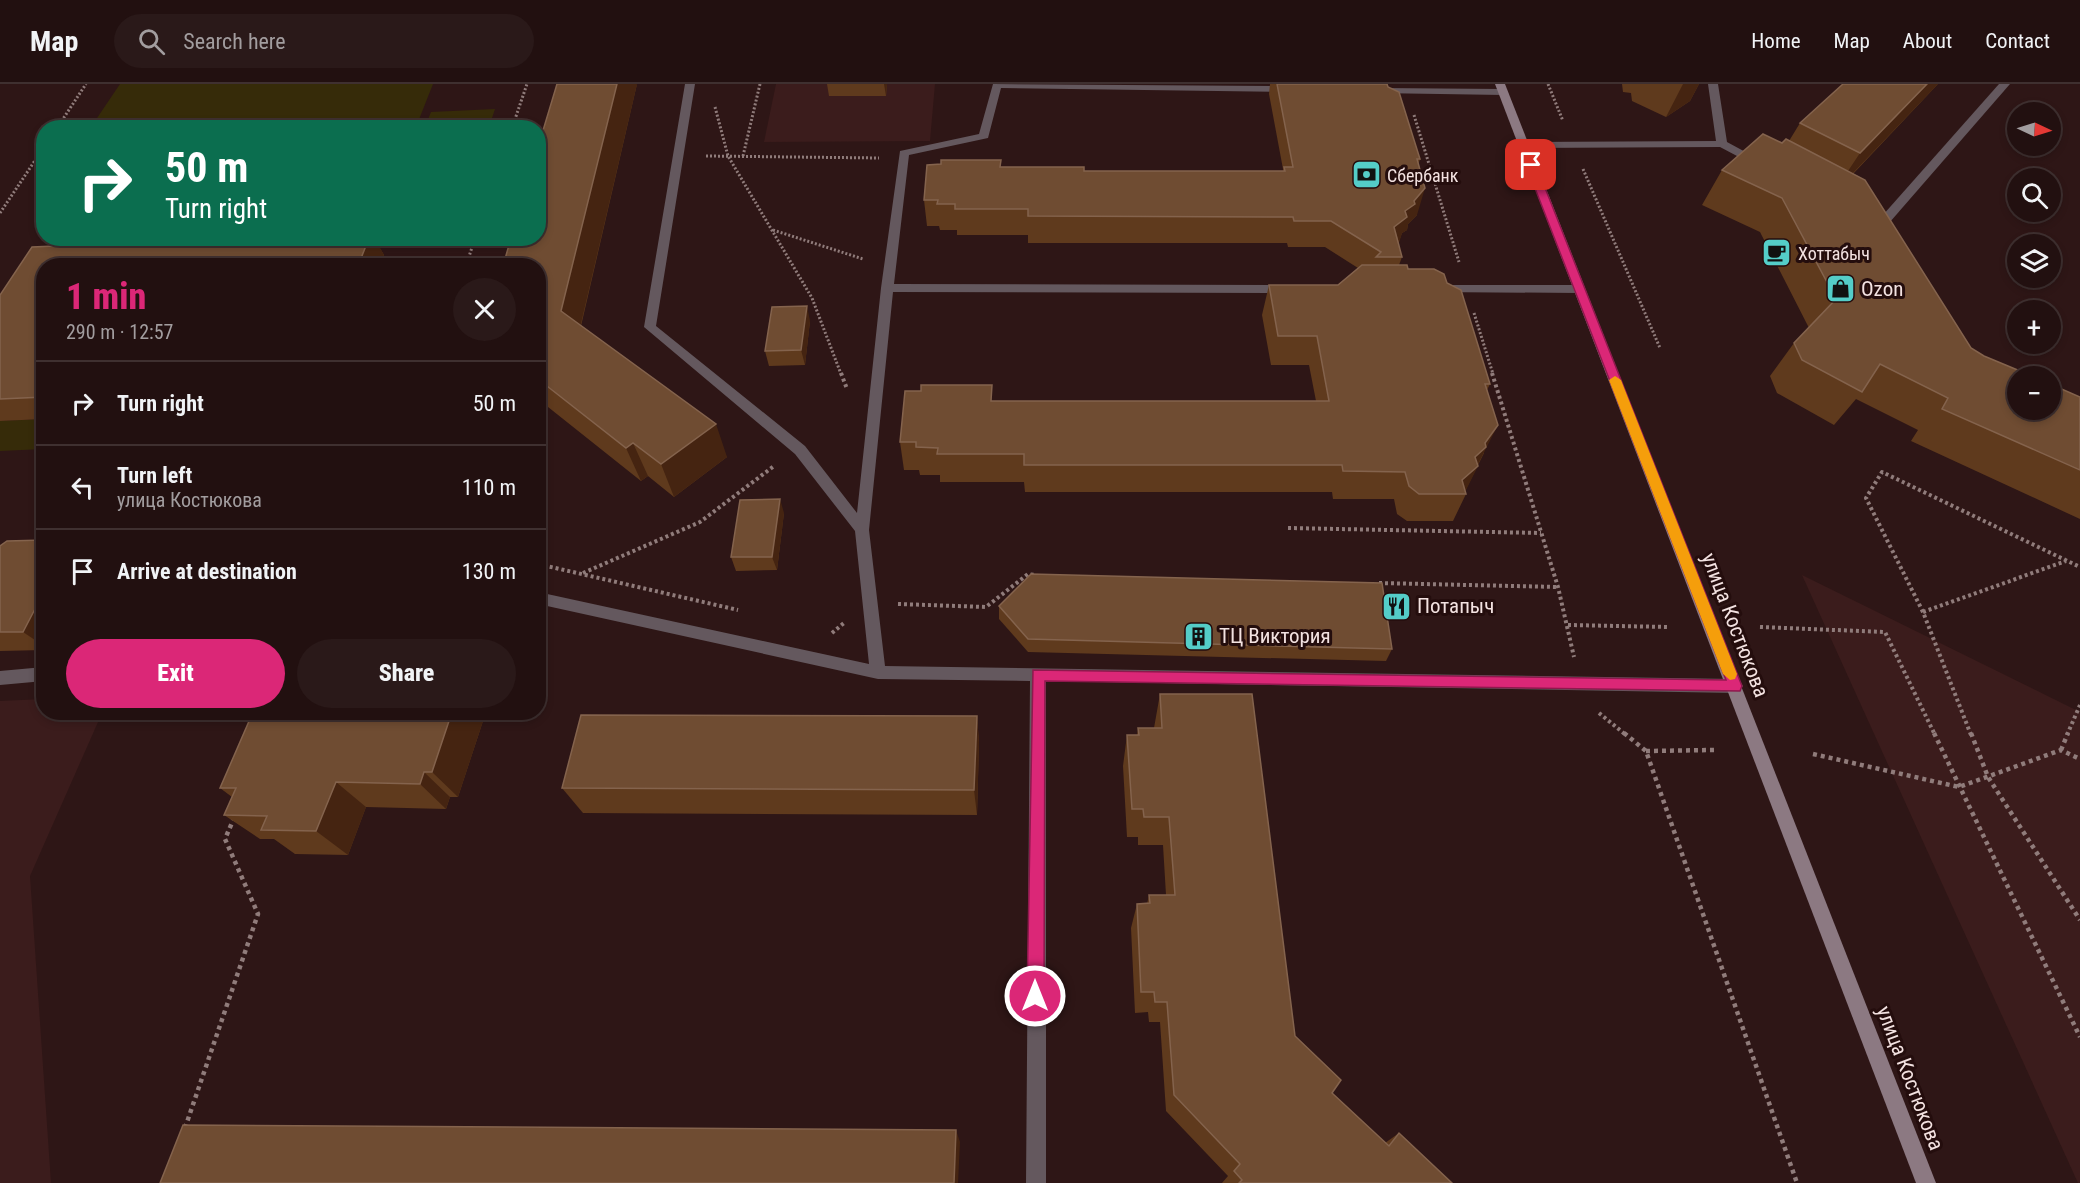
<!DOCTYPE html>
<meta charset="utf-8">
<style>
body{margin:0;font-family:"Roboto Condensed",sans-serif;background:#2a1919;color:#f1f3f6;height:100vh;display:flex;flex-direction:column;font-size:22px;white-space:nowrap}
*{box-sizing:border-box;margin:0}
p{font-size:20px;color:#a29d9f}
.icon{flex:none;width:33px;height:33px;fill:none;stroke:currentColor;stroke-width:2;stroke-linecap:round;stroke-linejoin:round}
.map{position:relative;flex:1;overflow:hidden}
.side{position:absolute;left:36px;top:174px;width:510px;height:462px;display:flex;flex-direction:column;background:#221010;border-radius:24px;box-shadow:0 3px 9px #0003,0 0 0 2px #3f3030}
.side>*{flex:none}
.banner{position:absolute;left:36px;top:36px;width:510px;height:126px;border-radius:24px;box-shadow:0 3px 9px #0003,0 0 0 2px #3f3030;background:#0b6e4f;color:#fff;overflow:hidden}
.needle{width:39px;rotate:94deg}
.fabs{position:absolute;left:2007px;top:18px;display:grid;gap:12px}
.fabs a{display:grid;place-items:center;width:54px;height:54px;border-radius:50%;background:#221010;box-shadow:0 3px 9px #0003,0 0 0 2px #3f3030;font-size:30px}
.pin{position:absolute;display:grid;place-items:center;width:51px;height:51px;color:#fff;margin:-26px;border-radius:12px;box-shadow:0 3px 9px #0006}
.me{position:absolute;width:66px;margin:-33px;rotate:0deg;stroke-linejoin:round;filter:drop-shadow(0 0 4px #0008)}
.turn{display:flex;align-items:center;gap:21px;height:126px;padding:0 30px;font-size:27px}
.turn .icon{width:78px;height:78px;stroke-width:2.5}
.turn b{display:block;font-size:42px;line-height:51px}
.round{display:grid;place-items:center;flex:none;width:63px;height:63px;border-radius:32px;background:#2a1919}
.summary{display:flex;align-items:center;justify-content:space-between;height:102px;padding:0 30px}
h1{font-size:36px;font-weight:800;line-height:45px;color:#db2777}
.button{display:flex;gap:12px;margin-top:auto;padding:12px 30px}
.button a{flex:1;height:69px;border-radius:36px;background:#db2777;color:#fff;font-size:24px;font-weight:800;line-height:69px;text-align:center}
.button a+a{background:#2a1919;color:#f1f3f6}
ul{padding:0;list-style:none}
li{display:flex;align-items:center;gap:18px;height:84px;padding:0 30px;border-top:2px solid #3f3030}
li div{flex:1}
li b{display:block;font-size:22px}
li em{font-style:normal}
header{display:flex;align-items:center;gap:36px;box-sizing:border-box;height:84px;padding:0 30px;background:#221010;border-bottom:2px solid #3f3030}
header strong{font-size:28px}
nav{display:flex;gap:33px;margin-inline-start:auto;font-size:21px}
.search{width:420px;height:54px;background:#2a1919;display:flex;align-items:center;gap:15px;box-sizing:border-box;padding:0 21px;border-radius:33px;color:#a29d9f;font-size:22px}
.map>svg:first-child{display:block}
.built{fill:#3b1c1c}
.green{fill:#362b09}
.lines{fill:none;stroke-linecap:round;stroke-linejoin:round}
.path-far2{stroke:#907c7b;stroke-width:3;stroke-dasharray:2 2;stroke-linecap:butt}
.path-far1{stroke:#907c7b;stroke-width:4;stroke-dasharray:3 3;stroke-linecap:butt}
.path{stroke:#907c7b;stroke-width:4.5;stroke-dasharray:4 4;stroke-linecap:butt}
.service{fill:#64585e;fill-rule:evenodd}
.secondary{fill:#8c7982;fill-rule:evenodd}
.wall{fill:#5f3a1d}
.shaded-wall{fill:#452411}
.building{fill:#6f4c32;stroke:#84634d;stroke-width:1.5}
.route{fill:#db2777;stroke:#8e194d;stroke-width:1.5}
.slow{fill:#f59e0b}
.labels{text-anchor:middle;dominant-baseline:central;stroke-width:6;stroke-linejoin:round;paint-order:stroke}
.far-poi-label{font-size:18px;fill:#f3e2e1;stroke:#240d0d;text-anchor:start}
.poi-label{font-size:21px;fill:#f3e2e1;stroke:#240d0d;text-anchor:start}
.street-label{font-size:21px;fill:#f3e2e1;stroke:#240d0d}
</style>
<header>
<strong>Map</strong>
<div class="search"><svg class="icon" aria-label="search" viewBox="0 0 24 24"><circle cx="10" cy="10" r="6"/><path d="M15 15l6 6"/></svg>Search here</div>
<nav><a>Home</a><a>Map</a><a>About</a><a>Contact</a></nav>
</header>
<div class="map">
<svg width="2080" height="1099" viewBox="0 0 2080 1099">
<rect width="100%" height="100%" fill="#2e1616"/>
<g class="built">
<polygon points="776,0 935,0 930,57 764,58"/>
<polygon points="1802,491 2080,628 2080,1099 2078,1099"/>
<polygon points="43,615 44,628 102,629 30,792 51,1099 0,1099 0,617"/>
</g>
<g class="green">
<polygon points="120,0 433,0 416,43 91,43"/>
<polygon points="495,25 489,43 425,43 431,28"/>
<polygon points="43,335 43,365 0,367 0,337"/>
</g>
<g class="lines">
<g class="path-far2">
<polyline points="1548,0 1563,37"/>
<polyline points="715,23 728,72 812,214 841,290"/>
<polyline points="1414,31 1459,178"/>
<polyline points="57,44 86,0"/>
<polyline points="512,44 527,0"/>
<polyline points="706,72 879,74"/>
<polyline points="743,72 760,0"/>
<polyline points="1583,85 1660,264"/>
<polyline points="0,129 44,63"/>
<polyline points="773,146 863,175"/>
<polyline points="466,182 475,154"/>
<polyline points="1474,229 1493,290"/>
</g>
<g class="path-far1">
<polyline points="841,289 847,305"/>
<polyline points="1492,289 1558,503 1574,573"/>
<polyline points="1288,444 1541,449"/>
<polyline points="538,480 738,526"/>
<polyline points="583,489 700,438 774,382"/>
<polyline points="1379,499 1558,503"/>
<polyline points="898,520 986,523 1028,490 1035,491"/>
<polyline points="1923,528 1866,414 1882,388 2080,483"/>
<polyline points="1568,541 1668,543"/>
<polyline points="1760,543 1885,548 1935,651"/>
<polyline points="832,549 844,539"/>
<polyline points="1599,629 1626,651"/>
<polyline points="1971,651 1923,528 2066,477"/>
<polyline points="2067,651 2080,621"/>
</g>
<g class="path">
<polyline points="1624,649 1646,667 1797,1099"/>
<polyline points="1934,649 2080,953"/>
<polyline points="1971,649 1988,693 2080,836"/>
<polyline points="2061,666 2068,649"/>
<polyline points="1646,667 1714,666"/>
<polyline points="1813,670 1959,703 2061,666 2080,675"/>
<polyline points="185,1044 258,830 225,755 234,734"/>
</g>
<g class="service">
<polygon points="685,0 695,0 656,242 805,362 857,429 881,204 900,67 979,50 993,0 1290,2 1295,5 1290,8 1001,4 988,54 909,71 894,200 1288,201 1294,205 1288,209 893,208 869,446 885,582 1735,595 1740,597 1743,602 1740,607 1735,609 1046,597 1046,1099 1026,1099 1030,597 878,595 538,520 538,508 869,580 855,447 795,370 644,243"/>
<polygon points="1708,0 1718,0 1727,58 1762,77 1762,81 1754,81 1720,63 1523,64 1518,61 1523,58 1716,57"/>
<polygon points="1999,0 2010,0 1883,146 1875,146 1875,140"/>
<polygon points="1380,4 1503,5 1508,8 1503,11 1376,9 1375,7"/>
<polygon points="1438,201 1579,201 1585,205 1579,209 1434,208 1432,205"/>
<polygon points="44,583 44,597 0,601 0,587"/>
</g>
<polygon class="secondary" points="1495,0 1505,0 1936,1099 1916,1099"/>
</g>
<g class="wall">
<polygon points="637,0 581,242 727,373 674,413 648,392 641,397 538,315 538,182"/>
<polygon points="827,0 887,0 886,12 829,12"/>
<polygon points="1267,0 1387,0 1420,75 1418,81 1417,131 1408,140 1407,146 1402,149 1398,160 1402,173 1399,181 1447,199 1490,300 1487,306 1484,369 1465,407 1466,410 1453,437 1407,437 1397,430 1394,415 1333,415 1332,408 1025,408 1024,398 940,398 940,391 920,391 919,386 904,386 900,358 993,317 1316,317 1309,281 1271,281 1262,231 1269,201 1338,201 1358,184 1325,163 1288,163 1287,159 1028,159 1028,151 957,151 957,146 940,146 939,142 927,142 924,116 941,80 1084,87 1283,87 1283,85 1269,10 1270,0"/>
<polygon points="1622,0 1699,0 1690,17 1666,33 1632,17 1631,9 1623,8"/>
<polygon points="1938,0 1853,90 1971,264 1984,272 2080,313 2080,435 1911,357 1918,346 1856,315 1834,341 1777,309 1770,292 1794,259 1809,244 1760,148 1702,121 1722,86 1789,57 1800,39"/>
<polygon points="239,154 374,154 384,171 380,182 44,182 44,335 0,337 0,211 32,163"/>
<polygon points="810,237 805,281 769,282 765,267"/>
<polygon points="784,429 777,486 736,487 731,473"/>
<polygon points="44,456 44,566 0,567 0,462"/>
<polygon points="999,522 1392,565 1386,577 1028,568 999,535"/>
<polygon points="1160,610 1295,952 1332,1009 1385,1059 1399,1049 1452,1099 1222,1099 1228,1092 1166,1027 1160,938 1149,938 1148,928 1135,929 1131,844 1137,820 1147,820 1149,811 1166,811 1163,761 1138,761 1138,753 1127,753 1123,682 1127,651 1137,651 1138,644 1154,644"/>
<polygon points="977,632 979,659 977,731 583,729 562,704"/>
<polygon points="484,634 458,713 450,713 446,725 366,723 348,771 295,770 274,755 260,755 224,731 232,713 220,704"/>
</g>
<g class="shaded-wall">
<polygon points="617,0 637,0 576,261 561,227"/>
<polygon points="884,0 887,0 886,12"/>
<polygon points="1683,0 1699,0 1690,17 1666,33"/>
<polygon points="1927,0 1938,0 1832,111 1860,69"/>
<polygon points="1425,104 1417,131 1408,140 1407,146 1402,149 1399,159 1394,143 1405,127"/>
<polygon points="369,154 374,154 384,171 380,182 358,182"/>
<polygon points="807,222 810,237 805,281 801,266"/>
<polygon points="716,340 727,373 674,413 661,380"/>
<polygon points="1498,341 1476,384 1478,382 1464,410 1462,396 1475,373"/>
<polygon points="633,359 648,392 641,397 626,364"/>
<polygon points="780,415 784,429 777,486 772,473"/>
<polygon points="44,521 44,562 23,548 35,525"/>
<polygon points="452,628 479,628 484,634 458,713 432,688"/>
<polygon points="977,632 979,659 977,731 974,706"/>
<polygon points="424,688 450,713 446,725 420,700"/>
<polygon points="336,698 366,723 348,771 316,747"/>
<polygon points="956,1046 960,1058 958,1099 954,1099"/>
</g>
<g class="building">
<polygon points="557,0 617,0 561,227 716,340 661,380 633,359 626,364 538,295 538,182 503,182 511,154 538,154 538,63"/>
<polygon points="1277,0 1387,0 1388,3 1399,8 1420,75 1417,75 1425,104 1414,117 1415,120 1405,127 1407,133 1394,143 1402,173 1376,173 1381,168 1331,137 1294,137 1293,133 1028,132 1028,125 955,125 955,120 937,120 938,116 924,116 927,81 941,80 941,76 1001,76 1000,83 1084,83 1084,87 1285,87 1284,83 1293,83"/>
<polygon points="1843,0 1927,0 1860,69 1800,39"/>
<polygon points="1763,50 1782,59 1786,55 1865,96 1971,264 1984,272 2032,292 2018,292 2018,326 2050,326 2050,300 2080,313 2080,386 1942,325 1948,314 1880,280 1862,308 1802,276 1794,259 1836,215 1782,114 1722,86"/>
<polygon points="239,154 369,154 358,182 44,182 44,313 0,315 0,211 32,163"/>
<polygon points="1362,181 1407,181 1408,185 1434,185 1444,190 1447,199 1461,206 1490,300 1485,300 1498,341 1485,359 1486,363 1475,373 1478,382 1462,396 1466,410 1419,410 1409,402 1405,388 1343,387 1342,381 1024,381 1024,370 937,370 938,364 916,363 916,358 900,358 905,307 921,307 921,301 992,301 991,317 1329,317 1317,252 1278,252 1269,201 1338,201"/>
<polygon points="807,222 801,266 765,267 772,223"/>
<polygon points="780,415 772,473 731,473 740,416"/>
<polygon points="44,456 44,521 35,525 23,548 0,548 0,462 7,457"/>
<polygon points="1031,490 1382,499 1392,565 1028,555 999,522"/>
<polygon points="1160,610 1252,610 1295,952 1341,996 1332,1009 1389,1062 1399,1049 1452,1099 1239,1099 1242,1096 1234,1087 1240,1080 1174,1011 1167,918 1155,918 1154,908 1141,908 1137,820 1150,819 1149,811 1175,811 1169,733 1144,733 1143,725 1132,725 1127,651 1139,651 1138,644 1162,644"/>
<polygon points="253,628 452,628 432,688 424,688 420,700 336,698 316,747 261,746 267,732 224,731 236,704 220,704"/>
<polygon points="581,631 977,632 974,706 562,704"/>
<polygon points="183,1041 956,1046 954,1099 160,1099"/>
</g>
<polygon class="route" points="1527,79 1536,81 1742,602 1740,607 1045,597 1044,912 1041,918 1035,921 1029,918 1027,912 1033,586 1726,596 1526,81"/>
<polygon class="slow" points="1615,292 1621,296 1737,590 1735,595 1730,596 1723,590 1609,296"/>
<defs>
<symbol id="bank-square" viewBox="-11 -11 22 22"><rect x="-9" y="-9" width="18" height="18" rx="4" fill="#54cdc8" stroke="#240d0d"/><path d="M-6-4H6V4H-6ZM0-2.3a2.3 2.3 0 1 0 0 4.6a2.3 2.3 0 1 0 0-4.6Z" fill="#111"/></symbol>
<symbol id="cafe-square" viewBox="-11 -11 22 22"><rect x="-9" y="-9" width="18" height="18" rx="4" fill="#54cdc8" stroke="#240d0d"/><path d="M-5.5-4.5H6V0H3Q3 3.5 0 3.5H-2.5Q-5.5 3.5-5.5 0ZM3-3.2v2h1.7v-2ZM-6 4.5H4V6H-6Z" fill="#111"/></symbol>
<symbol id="shop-square" viewBox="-11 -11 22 22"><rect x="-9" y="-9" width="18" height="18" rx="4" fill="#54cdc8" stroke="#240d0d"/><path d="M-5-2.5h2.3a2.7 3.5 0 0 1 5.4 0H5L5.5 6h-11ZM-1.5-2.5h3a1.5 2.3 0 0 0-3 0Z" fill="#111"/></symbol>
<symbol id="restaurant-square" viewBox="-11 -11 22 22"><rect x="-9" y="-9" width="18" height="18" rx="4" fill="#54cdc8" stroke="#240d0d"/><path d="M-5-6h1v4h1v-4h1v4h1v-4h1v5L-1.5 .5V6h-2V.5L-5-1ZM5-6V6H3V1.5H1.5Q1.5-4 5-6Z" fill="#111"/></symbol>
<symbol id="building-square" viewBox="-11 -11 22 22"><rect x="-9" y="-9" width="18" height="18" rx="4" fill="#54cdc8" stroke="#240d0d"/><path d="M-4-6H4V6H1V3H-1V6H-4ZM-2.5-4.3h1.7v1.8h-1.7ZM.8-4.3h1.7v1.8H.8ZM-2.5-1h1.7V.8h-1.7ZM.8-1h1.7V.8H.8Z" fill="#111"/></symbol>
</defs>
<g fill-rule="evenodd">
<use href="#bank-square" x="1350" y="74" width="33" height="33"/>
<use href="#cafe-square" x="1760" y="152" width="33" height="33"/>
<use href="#shop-square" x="1824" y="188" width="33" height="33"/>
<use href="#restaurant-square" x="1380" y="506" width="33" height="33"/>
<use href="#building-square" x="1182" y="536" width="33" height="33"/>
</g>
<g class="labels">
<g class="far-poi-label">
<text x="1387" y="91">Сбербанк</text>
<text x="1798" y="169">Хоттабыч</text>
</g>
<g class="poi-label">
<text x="1861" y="205">Ozon</text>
<text x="1417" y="522">Потапыч</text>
<text x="1219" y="552">ТЦ Виктория</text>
</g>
<g class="street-label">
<text transform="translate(1735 541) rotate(69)">улица Костюкова</text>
<text transform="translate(1910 994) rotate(69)">улица Костюкова</text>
</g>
</g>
</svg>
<div class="fabs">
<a><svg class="needle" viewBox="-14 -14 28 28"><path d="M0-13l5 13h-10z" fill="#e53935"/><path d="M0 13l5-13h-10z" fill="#a29d9f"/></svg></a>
<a><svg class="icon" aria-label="search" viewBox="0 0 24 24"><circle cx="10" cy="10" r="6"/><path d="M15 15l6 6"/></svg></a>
<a><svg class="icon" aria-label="layers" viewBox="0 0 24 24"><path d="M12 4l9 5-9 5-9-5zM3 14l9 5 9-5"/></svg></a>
<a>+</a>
<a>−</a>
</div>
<div class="pin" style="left:1531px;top:81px;background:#d93025"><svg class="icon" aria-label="arrive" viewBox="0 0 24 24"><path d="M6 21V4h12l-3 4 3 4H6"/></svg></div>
<svg class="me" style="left:1035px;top:912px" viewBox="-20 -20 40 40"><circle r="17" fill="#db2777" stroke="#fff" stroke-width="3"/><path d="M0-11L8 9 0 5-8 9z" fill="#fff"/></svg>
<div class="banner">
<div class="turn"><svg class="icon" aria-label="right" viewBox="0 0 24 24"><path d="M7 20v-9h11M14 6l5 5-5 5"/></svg><div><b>50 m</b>Turn right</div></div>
</div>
<section class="side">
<div class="summary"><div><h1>1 min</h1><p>290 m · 12:57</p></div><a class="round"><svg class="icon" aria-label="close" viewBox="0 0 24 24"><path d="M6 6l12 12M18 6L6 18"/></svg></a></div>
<ul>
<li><svg class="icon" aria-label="right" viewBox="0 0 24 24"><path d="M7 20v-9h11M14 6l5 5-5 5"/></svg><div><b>Turn right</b></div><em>50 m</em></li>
<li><svg class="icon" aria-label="left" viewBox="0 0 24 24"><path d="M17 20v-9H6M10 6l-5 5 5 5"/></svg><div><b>Turn left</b><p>улица Костюкова</p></div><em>110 m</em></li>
<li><svg class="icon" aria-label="arrive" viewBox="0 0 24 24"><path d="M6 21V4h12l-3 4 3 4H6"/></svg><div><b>Arrive at destination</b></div><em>130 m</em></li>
</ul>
<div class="button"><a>Exit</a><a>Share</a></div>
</section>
</div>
